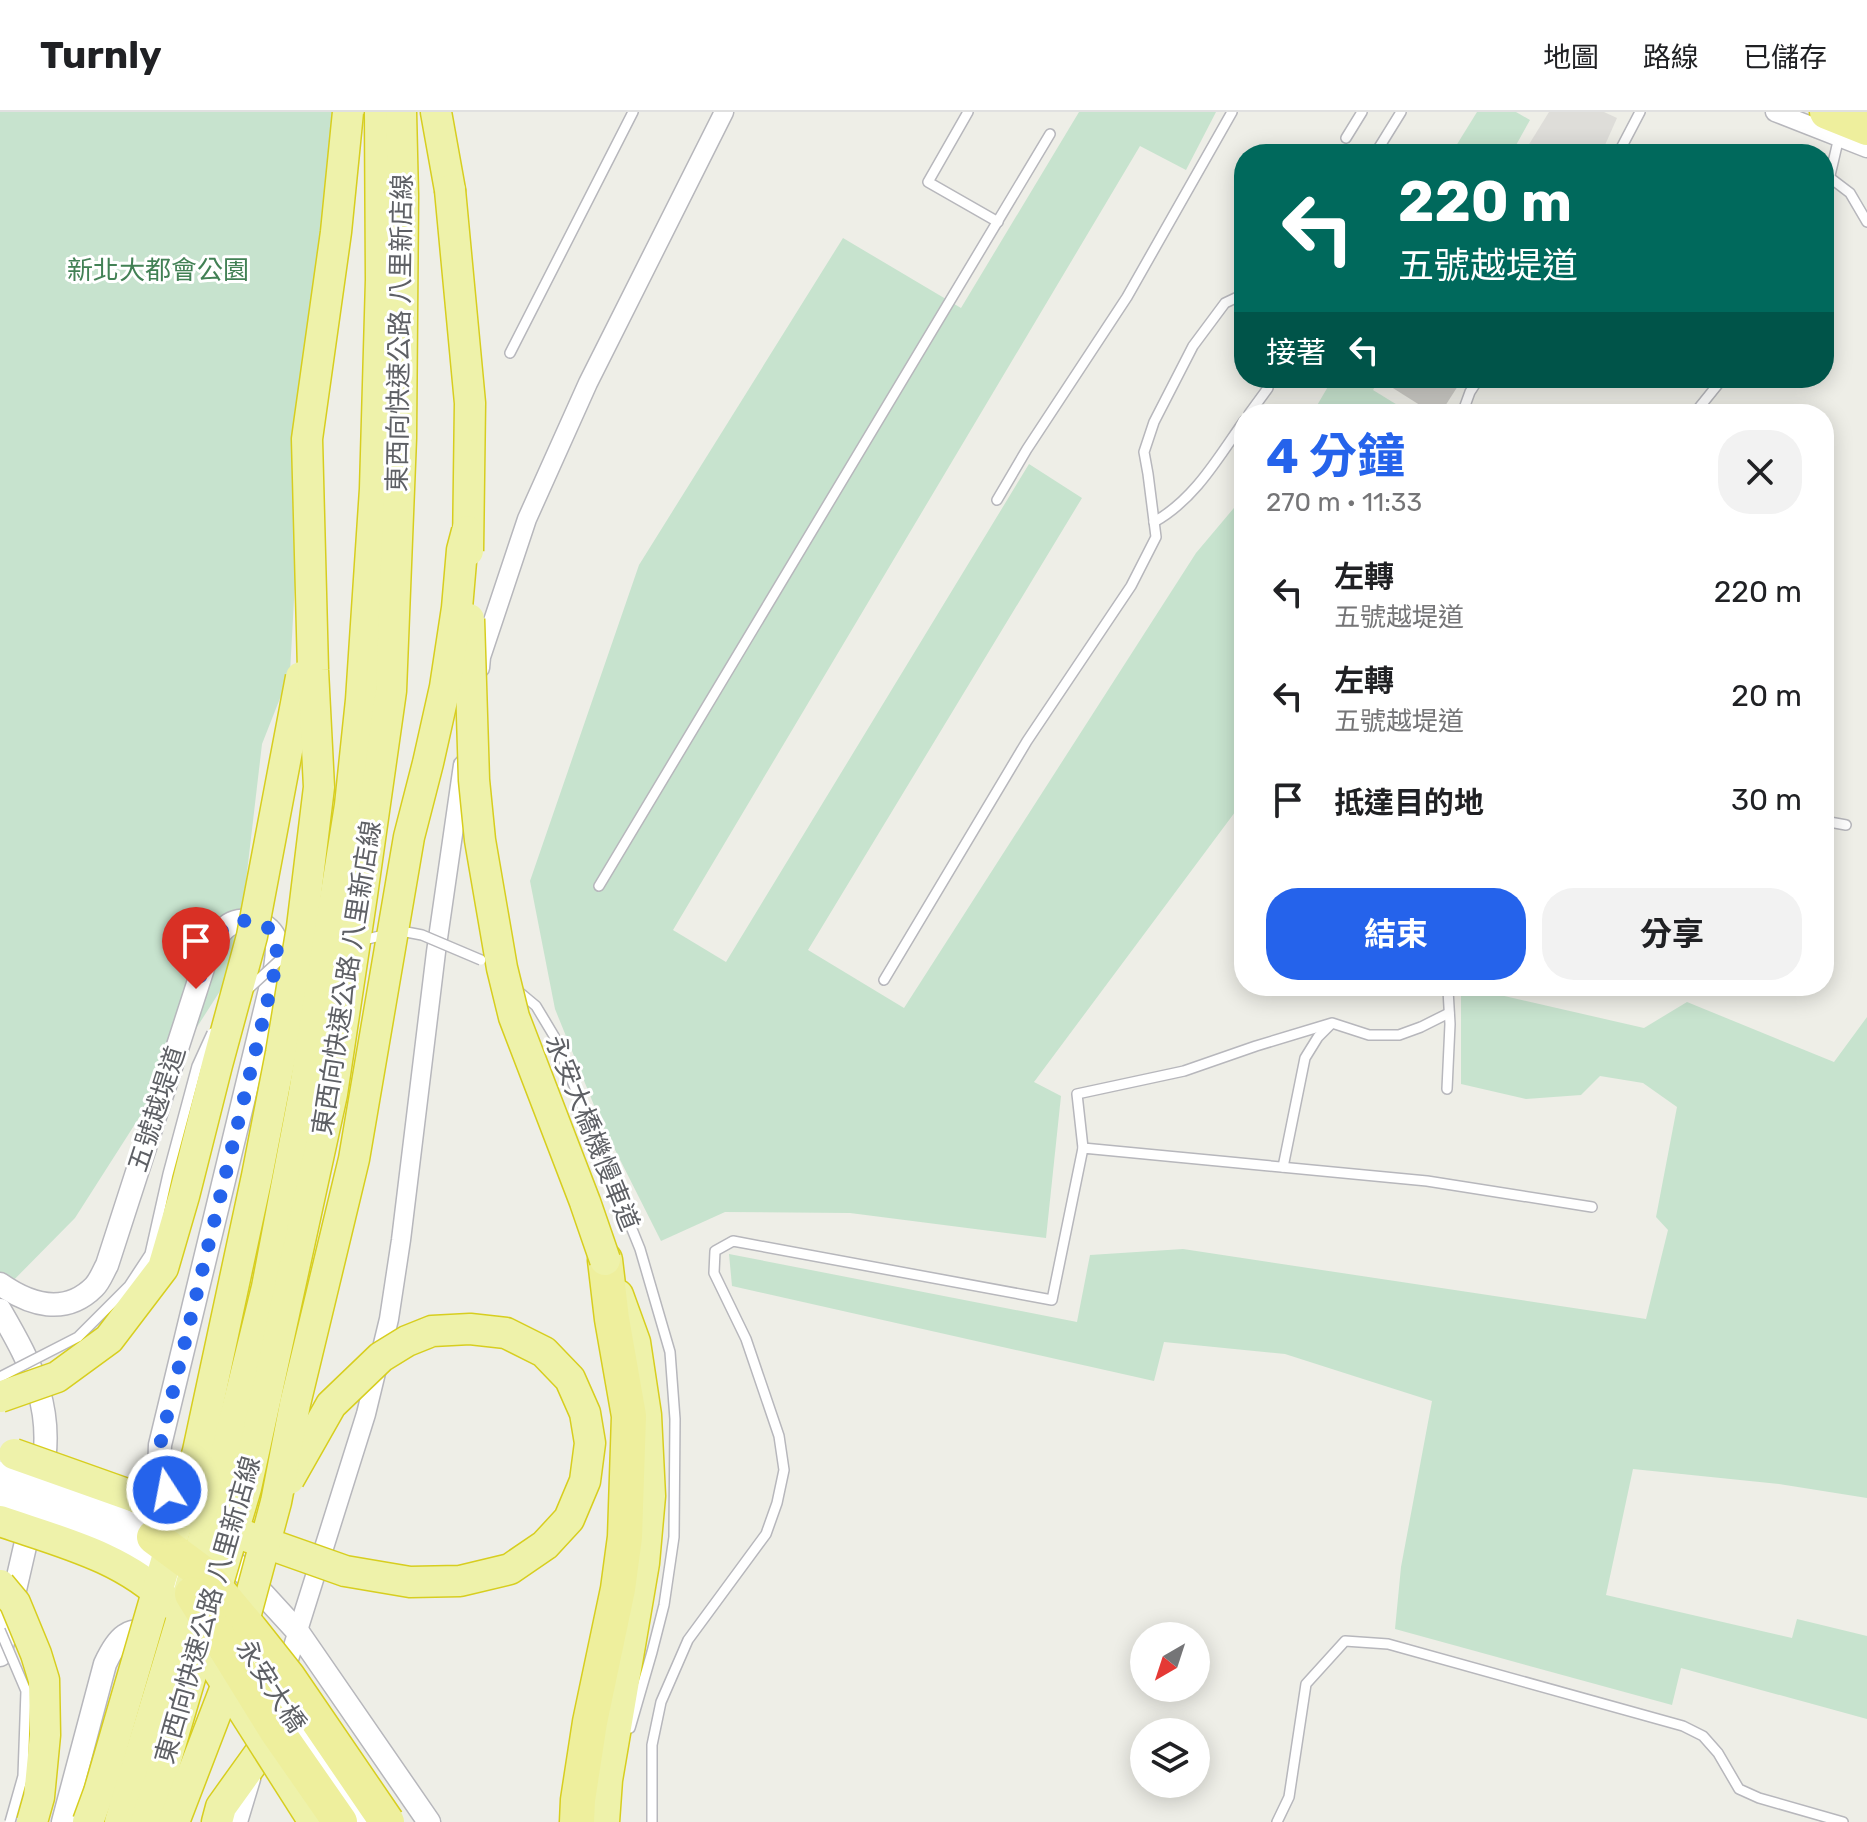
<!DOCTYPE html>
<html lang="zh-TW">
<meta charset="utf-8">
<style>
body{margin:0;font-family:Rubik,"Noto Sans TC",sans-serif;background:#f2f2f2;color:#202124;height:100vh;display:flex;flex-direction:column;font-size:30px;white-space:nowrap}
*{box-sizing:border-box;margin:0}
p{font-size:26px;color:#757577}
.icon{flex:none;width:44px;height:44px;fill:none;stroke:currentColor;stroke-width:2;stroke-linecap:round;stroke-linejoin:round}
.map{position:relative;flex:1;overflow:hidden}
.sheet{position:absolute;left:1234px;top:292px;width:600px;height:592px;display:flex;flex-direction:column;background:#fff;border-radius:32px;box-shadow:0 4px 20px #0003}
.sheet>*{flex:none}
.hud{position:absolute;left:1234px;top:32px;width:600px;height:244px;border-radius:32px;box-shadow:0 4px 20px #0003;background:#00695c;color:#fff;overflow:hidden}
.needle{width:52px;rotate:219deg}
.buttons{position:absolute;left:1130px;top:1510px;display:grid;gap:16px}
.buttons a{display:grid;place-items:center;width:80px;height:80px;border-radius:50%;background:#fff;box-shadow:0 4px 20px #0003;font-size:40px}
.pin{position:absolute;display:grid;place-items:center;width:68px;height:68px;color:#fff;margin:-82px -34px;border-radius:50% 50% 50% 0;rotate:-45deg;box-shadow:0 0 8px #0007}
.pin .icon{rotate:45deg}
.me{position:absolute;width:88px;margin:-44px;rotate:349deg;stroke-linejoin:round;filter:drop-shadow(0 0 6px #0008)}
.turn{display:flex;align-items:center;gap:28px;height:168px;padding:0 32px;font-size:36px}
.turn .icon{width:104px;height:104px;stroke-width:2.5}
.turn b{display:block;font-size:56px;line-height:68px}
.then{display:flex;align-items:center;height:76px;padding:0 32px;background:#0003;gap:16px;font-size:30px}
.round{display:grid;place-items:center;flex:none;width:84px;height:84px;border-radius:32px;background:#f2f2f2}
.headline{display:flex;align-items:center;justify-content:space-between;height:136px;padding:0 32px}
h1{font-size:48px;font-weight:700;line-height:60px;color:#2563eb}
.action{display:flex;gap:16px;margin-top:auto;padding:16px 32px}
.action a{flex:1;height:92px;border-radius:32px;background:#2563eb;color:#fff;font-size:32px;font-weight:700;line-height:92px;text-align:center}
.action a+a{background:#f2f2f2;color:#202124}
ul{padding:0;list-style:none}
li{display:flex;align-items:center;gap:24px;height:104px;padding:0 32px}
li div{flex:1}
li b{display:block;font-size:30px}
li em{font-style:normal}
header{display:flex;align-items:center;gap:48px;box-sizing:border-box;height:112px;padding:0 40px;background:#fff;border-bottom:2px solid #e0e0e0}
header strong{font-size:38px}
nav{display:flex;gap:44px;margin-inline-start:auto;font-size:28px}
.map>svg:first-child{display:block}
.industrial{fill:#deddd9}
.green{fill:#c7e3ce}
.building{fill:#cac9c4}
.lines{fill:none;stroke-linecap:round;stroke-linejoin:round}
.service-casing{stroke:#b7b7bc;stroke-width:12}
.minor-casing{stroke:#b7b7bc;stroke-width:21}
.tertiary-casing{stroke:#b7b7bc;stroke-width:25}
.trunk-casing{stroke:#d7ce1f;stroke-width:33}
.motorway-casing{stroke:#d7ce1f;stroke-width:37}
.service{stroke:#fff;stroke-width:9}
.minor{stroke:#fff;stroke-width:18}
.tertiary{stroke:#fff;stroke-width:22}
.trunk{stroke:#eef2aa;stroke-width:30}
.motorway{stroke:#eeef9d;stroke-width:34}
.service-bridge-casing{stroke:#b7b7bc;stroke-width:12;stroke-linecap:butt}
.secondary-bridge-casing{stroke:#b5b7bc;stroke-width:29;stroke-linecap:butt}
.trunk-bridge-casing{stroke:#d7ce1f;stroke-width:33;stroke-linecap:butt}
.motorway-bridge-casing{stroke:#d7ce1f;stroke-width:37;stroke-linecap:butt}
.service-bridge{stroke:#fff;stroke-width:9}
.secondary-bridge{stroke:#fff;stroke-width:26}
.trunk-bridge{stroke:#eef2aa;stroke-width:30}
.motorway-bridge{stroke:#eeef9d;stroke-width:34}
.route{stroke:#2563eb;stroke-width:14;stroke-dasharray:0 25.2}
.labels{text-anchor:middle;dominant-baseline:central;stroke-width:6;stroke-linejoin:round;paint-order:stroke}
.park-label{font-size:26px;fill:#428155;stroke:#fff}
.street-label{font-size:26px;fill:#5e6065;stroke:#fff}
</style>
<header>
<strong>Turnly</strong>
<nav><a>地圖</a><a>路線</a><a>已儲存</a></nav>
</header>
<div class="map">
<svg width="1867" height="1710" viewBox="0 0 1867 1710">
<rect width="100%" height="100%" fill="#eeeee7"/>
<polygon class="industrial" points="1549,0 1604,0 1617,6 1601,42 1523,42"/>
<g class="green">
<polygon points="0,0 337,0 307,251 290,561 262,632 236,854 75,1106 0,1182"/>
<polygon points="1079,0 1216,0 1186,58 1140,34 673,818 726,850 1029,352 1082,386 808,838 904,896 1196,441 1244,384 1244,688 1034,970 1061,984 1046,1126 850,1101 725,1100 661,1129 600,1008 555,897 530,769 639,453 843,126 961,196"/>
<polygon points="1477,0 1516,0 1530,8 1511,42 1451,42"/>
<polygon points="1333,266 1380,266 1373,278 1412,302 1312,302"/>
<polygon points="1461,874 1644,916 1687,890 1834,950 1867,905 1867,1386 1779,1372 1633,1357 1606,1483 1792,1526 1797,1507 1867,1524 1867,1607 1681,1556 1672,1593 1395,1517 1401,1455 1432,1289 1285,1242 1164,1230 1154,1269 732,1174 729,1142 1077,1210 1090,1143 1183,1137 1646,1207 1668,1118 1656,1105 1677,995 1643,971 1600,964 1581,983 1526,987 1461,972"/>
</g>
<polygon class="building" points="1377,266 1463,266 1440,302 1434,302"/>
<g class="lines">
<defs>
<g id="service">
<polyline points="968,0 928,70 998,110"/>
<polyline points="1346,26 1362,0"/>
<polyline points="1375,42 1401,0"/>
<polyline points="1618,42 1640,0"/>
<polyline points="1829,65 1850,81 1867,110"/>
<polyline points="1824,89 1839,25"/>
<polyline points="510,241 633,0"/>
<polyline points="1249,302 1268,276"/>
<polyline points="1462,302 1470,280 1479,266"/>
<polyline points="1694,302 1723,266"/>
<polyline points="997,388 1027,337 1127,185 1232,0"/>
<path d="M1154 410C1194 388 1218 346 1244 309"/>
<polyline points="1824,709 1846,713"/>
<polyline points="599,774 1050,22"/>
<polyline points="884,868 1027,629 1131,474 1156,425 1148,362 1144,340 1154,310 1193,234 1225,191 1244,182"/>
<polyline points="1443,874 1448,878 1450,912 1447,977"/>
<polyline points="518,879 536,894 554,924 640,1137 670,1240 675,1307 674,1425 664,1493 652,1540 630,1616"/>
<polyline points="1083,1036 1077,982 1184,959 1256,934 1332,911 1369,923 1399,923 1421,915 1449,901"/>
<polyline points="1283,1055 1305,946 1318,925 1330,913"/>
<polyline points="652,1710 652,1633 661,1590 688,1528 766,1422 777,1391 784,1358 779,1324 746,1227 714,1161 715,1139 733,1129 1052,1188 1083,1036 1427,1069 1592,1095"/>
<polyline points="1277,1710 1289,1685 1306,1572 1345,1529 1388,1532 1683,1614 1703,1624 1718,1641 1739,1677 1759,1686 1843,1710"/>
</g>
<g id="minor">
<polyline points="1775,0 1867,36"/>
<polyline points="480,556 481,545 527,407 588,271 724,0"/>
<polyline points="284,1563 366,1302 389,1207 401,1128 436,840 463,653"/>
<polyline points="238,1710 251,1667"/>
</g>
<g id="tertiary">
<path d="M0 1172C30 1193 65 1204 94 1175 100 1169 103 1160 107 1153L206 847C211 836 217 822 226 815 241 803 267 808 275 826 279 835 276 847 275 857L160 1333C158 1369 166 1376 189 1401"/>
<path d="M0 1198C33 1255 56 1299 41 1366"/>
<polyline points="220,1435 298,1520 429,1710"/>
<polyline points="0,1543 32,1404"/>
<path d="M63 1710 105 1552C117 1526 128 1512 158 1522"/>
</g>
<g id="trunk">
<polyline points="436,0 450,78"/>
<polyline points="217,1710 221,1695 259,1642"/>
<polyline points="604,1710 607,1668 644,1451 650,1384 646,1303 635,1230 618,1183"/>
</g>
<g id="motorway">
<polyline points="1827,0 1867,16"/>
<polyline points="577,1710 578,1688 590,1610 618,1477 625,1425 629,1304 612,1207 605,1148"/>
</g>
</defs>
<use href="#service" class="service-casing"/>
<use href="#minor" class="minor-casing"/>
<use href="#tertiary" class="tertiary-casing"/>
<use href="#trunk" class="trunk-casing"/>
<use href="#motorway" class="motorway-casing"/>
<use href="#service" class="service"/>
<use href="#minor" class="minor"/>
<use href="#tertiary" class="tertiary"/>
<use href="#trunk" class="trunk"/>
<use href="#motorway" class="motorway"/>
<defs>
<g id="service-bridge">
<polyline points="359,829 401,819 422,823 481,848"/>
<polyline points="246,879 282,846 290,844"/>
<polyline points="0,1265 78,1225 129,1174 150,1142 168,1062 197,954 212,921"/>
<polyline points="0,1518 26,1579 23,1664 10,1710"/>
</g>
<g id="secondary-bridge">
<polyline points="0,1363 94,1396 154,1425 166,1438"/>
<polyline points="0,1387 68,1409 129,1432 179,1472"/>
<polyline points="244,1533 275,1579 285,1598 364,1710"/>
</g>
<g id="trunk-bridge">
<polyline points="450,78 470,291 468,439"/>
<polyline points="469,507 474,668 480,728 502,856 514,905 585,1090 605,1148"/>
<polyline points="0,1285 57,1265 109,1227 163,1156 184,1084 217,953 252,824 301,565"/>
<polyline points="14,1342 197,1407"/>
<path d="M0 1409C58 1429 125 1445 169 1491"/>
<polyline points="246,1424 345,1459 410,1470 460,1469 510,1457 545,1433 569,1407 585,1369 590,1331 585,1301 570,1267 544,1240 506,1221 470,1217 432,1219 407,1229 381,1245 331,1293 289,1367"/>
<polyline points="0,1473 15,1491 36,1542 44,1568 45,1623 39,1685 32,1710"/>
<polyline points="218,1559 314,1710"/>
<polyline points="88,1710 99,1680 198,1339 257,1064 281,941 302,815 319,675 313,558 307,327 336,120 348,0"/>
<polyline points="120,1710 183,1502 223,1354 267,1175 304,981 350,693 361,588 375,377 381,168 380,0"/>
<polyline points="146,1710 163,1658 246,1376 332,982 362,783 391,579 401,326 403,84 401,0"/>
<polyline points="174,1710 227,1572 276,1390 295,1292 354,1047 409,725 428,651 445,575 457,496 462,438 467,419"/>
</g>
<g id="motorway-bridge">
<polyline points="154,1425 204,1462 250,1517 288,1565 387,1710"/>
<polyline points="192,1482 276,1618 340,1710"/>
</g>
</defs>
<use href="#service-bridge" class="service-bridge-casing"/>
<use href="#secondary-bridge" class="secondary-bridge-casing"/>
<use href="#trunk-bridge" class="trunk-bridge-casing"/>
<use href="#motorway-bridge" class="motorway-bridge-casing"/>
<use href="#service-bridge" class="service-bridge"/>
<use href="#secondary-bridge" class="secondary-bridge"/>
<use href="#trunk-bridge" class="trunk-bridge"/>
<use href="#motorway-bridge" class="motorway-bridge"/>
</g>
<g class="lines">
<path class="route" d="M167 1378 159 1355 160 1333 271 875C276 853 286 817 256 810 245 808 236 808 226 815 209 829 203 857 196 877"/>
</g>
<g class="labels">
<g class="park-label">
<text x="158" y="158">新北大都會公園</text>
</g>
<g class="street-label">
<text transform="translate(400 221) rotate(-89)">東西向快速公路 八里新店線</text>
<text transform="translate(347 866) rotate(-81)">東西向快速公路 八里新店線</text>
<text transform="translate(157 997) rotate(-72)">五號越堤道</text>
<text transform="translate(592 1021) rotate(68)">永安大橋機慢車道</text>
<text transform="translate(208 1498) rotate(-74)">東西向快速公路 八里新店線</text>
<text transform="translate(271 1574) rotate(57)">永安大橋</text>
</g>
</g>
</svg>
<div class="buttons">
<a><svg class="needle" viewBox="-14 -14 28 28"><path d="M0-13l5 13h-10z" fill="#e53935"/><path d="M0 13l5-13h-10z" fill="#757577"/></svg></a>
<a><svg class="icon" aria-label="layers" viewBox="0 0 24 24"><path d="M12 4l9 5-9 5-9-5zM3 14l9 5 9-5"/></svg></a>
</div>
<div class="pin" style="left:196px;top:877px;background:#d93025"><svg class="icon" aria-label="arrive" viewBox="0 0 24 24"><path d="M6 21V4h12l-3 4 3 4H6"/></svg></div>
<svg class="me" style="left:167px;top:1378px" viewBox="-20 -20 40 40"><circle r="17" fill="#2563eb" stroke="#fff" stroke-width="3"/><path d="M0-11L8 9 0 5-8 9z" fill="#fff"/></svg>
<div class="hud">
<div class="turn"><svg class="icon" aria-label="left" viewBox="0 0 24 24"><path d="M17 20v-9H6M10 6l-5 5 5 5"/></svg><div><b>220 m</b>五號越堤道</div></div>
<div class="then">接著<svg class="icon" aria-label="left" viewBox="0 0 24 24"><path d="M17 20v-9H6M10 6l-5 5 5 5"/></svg></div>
</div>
<section class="sheet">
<div class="headline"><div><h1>4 分鐘</h1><p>270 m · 11:33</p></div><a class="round"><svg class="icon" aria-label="close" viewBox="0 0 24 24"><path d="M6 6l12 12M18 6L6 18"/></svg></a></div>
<ul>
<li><svg class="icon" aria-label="left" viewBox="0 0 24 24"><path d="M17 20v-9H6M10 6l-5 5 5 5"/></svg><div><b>左轉</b><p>五號越堤道</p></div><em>220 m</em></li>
<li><svg class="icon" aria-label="left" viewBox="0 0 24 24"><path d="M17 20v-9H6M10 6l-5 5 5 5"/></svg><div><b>左轉</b><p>五號越堤道</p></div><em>20 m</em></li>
<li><svg class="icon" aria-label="arrive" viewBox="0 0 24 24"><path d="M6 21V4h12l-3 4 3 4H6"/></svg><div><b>抵達目的地</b></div><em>30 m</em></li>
</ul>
<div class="action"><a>結束</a><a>分享</a></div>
</section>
</div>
